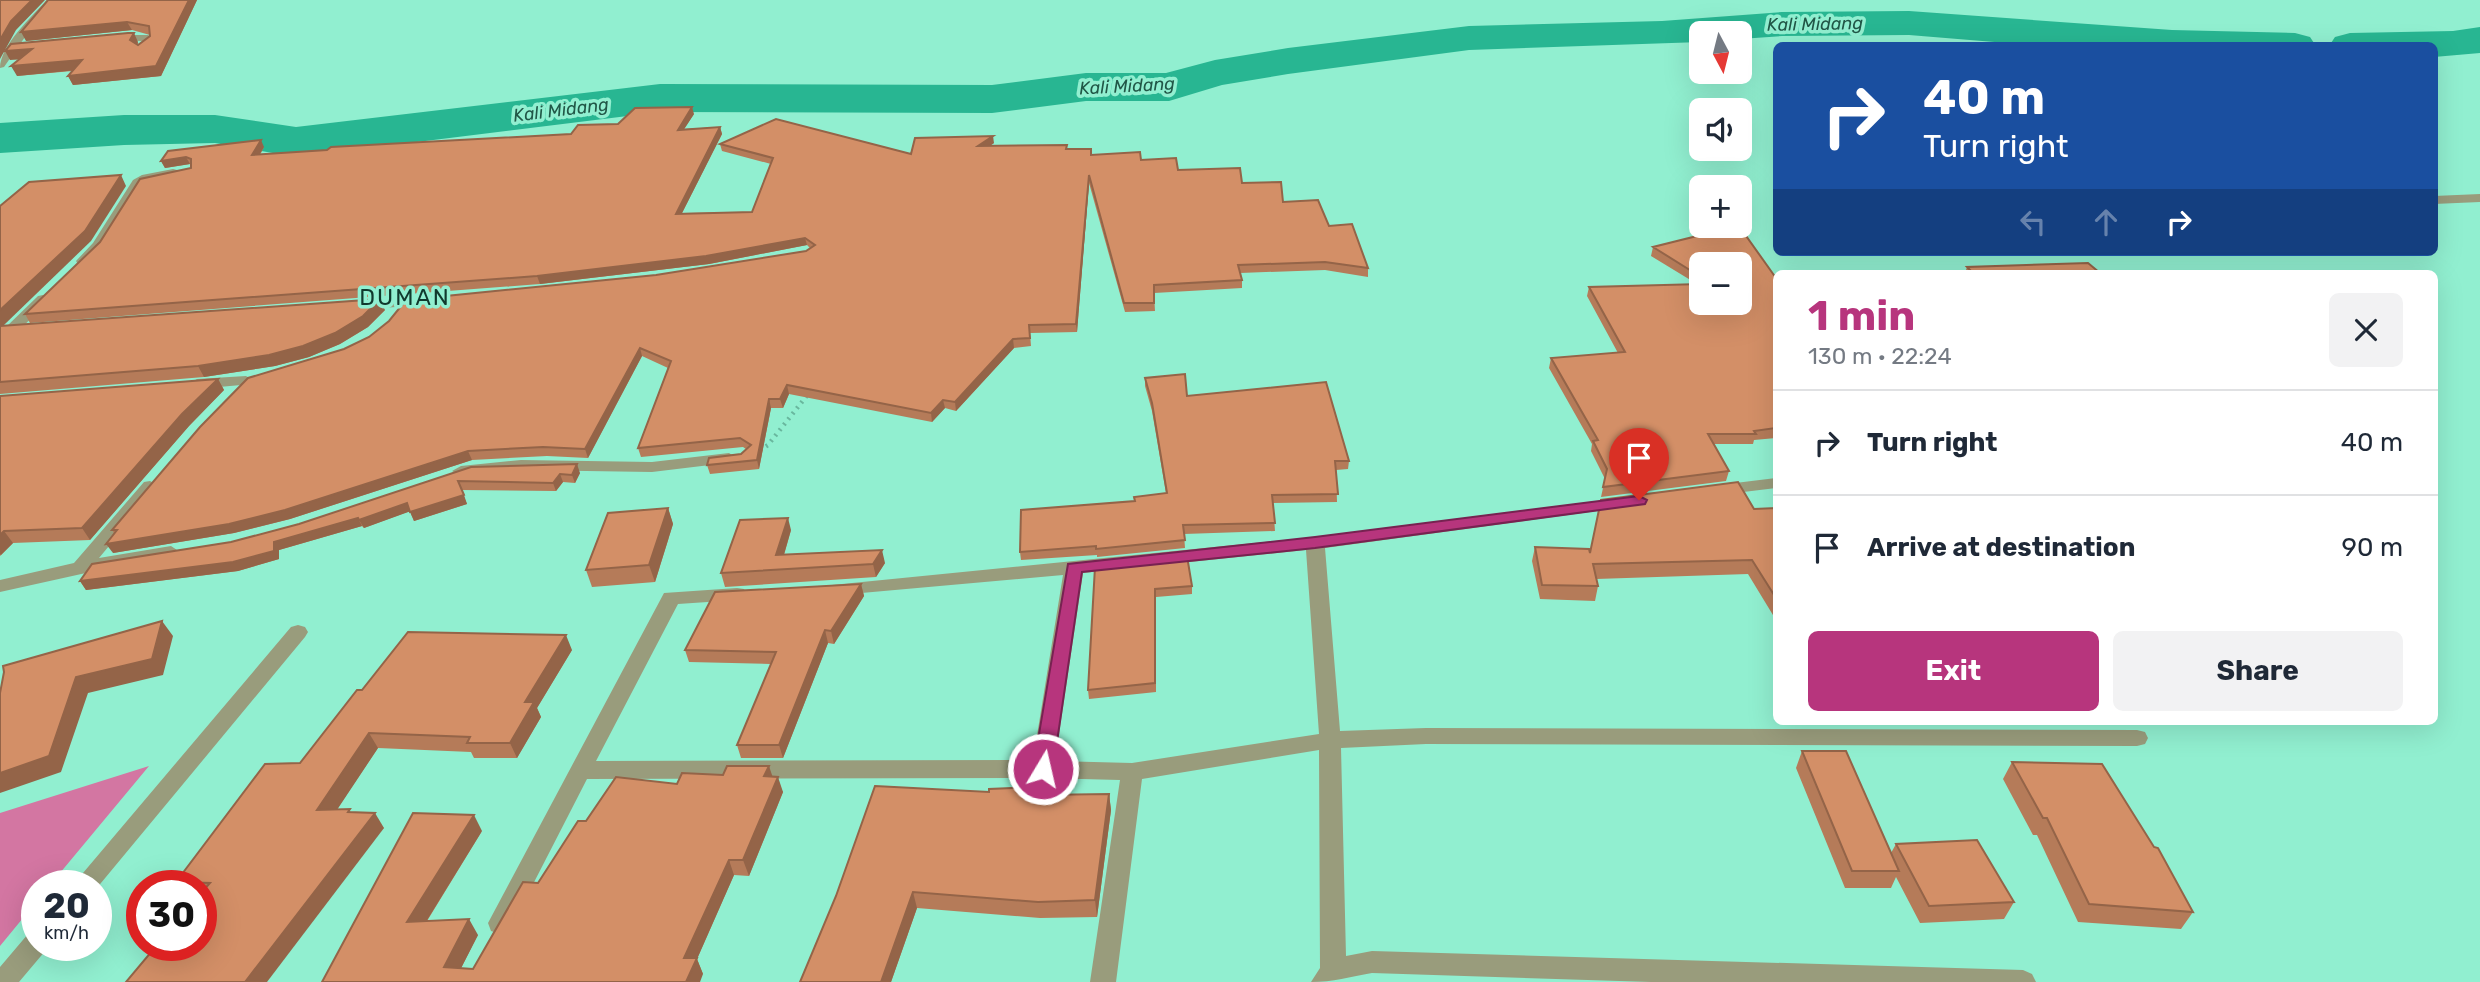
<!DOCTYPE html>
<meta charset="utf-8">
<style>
body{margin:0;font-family:Rubik,sans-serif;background:#f2f2f3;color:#1f2937;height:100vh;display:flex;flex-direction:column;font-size:26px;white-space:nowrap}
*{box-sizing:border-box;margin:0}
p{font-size:23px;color:#747a83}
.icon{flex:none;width:38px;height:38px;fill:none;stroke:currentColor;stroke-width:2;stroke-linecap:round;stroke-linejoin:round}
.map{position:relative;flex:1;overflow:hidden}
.drawer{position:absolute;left:1773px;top:270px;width:665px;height:455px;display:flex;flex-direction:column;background:#fff;border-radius:10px;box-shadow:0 7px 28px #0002}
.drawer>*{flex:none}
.hud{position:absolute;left:1773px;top:42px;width:665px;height:214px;border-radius:10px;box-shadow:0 7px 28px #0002;background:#1a4fa0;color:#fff;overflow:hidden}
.needle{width:46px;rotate:173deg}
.tools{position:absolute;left:1689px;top:21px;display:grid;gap:14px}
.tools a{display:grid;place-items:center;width:63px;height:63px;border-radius:10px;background:#fff;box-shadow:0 7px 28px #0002;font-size:35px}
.speed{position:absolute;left:21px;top:870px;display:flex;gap:14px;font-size:35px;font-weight:700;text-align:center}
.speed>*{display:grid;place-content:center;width:91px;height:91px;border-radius:50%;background:#fff;box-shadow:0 7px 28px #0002;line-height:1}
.speed small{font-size:18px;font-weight:400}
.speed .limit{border:10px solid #d22;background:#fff;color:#111}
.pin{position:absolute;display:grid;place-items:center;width:60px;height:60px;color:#fff;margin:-72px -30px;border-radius:50% 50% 50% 0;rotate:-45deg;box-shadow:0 0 7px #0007}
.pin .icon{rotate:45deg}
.me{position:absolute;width:77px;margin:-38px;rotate:9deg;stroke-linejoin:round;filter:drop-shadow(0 0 5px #0008)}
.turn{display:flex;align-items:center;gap:24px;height:147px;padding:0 35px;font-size:32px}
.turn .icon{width:91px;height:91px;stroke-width:2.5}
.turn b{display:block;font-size:49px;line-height:60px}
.lanes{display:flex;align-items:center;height:66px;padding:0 35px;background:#0003;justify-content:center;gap:35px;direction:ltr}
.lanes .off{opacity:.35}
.round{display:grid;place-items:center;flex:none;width:74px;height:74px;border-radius:10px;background:#f2f2f3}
.overview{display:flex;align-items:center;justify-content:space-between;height:119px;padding:0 35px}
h1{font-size:42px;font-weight:700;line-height:52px;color:#b7357d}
.cta{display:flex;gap:14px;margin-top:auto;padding:14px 35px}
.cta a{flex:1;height:80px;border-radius:10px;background:#b7357d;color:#fff;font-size:28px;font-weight:700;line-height:80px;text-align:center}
.cta a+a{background:#f2f2f3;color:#1f2937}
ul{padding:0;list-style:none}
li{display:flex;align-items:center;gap:21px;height:105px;padding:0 35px;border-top:2px solid #e0e1e3}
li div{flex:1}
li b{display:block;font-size:26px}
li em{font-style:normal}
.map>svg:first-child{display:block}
.forest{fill:#d376a2}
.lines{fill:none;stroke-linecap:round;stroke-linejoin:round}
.river{fill:#28b692;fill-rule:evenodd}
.path{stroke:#69b79e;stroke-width:4.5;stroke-dasharray:2 5;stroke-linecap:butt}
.minor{fill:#999c7c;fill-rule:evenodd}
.wall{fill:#b57b59;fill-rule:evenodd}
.shaded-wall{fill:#946448}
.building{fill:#d38f67;stroke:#946448;stroke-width:2}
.route{fill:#b7357d;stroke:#772251;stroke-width:2}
.labels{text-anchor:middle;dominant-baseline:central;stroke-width:7;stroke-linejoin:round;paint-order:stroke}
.far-water-label{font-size:18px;font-style:italic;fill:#215747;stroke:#91efd0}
.quarter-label{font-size:23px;letter-spacing:2px;fill:#10392d;stroke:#91efd0}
</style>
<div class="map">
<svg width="2480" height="982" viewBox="0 0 2480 982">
<rect width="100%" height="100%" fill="#91efd0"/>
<polygon class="forest" points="149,766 50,885 37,886 37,901 0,946 0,813"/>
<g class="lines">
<g class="river">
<polygon points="1909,11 2172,30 2295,33 2310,37 2316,46 2042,46 1909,35 1782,36 1740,39 1740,33 1701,33 1701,42 1469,50 1288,74 1222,85 1169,101 1086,101 992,113 660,112 296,157 215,143 124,145 0,153 0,123 124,115 215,115 296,127 660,84 992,85 1086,73 1166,73 1215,60 1288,48 1469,26 1662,21 1782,12"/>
<polygon points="2480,27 2480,53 2434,57 2434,46 2329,46 2335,37 2350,33 2453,31"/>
</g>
<polyline class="path" points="760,450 768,445 809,393"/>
<g class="minor">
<path d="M47 0H57L32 27 4 67 0 68C0 46 32 16 47 0Z"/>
<polygon points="111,35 148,35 153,38 153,43 142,52 137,49 143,41 108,40 106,38"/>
<polygon points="173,169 177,170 177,176 150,181 142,185 105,245 88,264 78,264 76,261 93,243 133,180 142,175"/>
<polygon points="2480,194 2480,202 2434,204 2434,196"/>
<polygon points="43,295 50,299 48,302 15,334 5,334 3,331 5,328 38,296"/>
<polygon points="426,297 433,301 431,304 360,310 353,306 360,302"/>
<polygon points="246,376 254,381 252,384 197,389 189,384 197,379"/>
<polygon points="729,453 737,458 735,462 652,472 521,470 461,476 452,471 461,466 521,460 652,462"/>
<polygon points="1776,478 1776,488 1719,495 1710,490 1719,485"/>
<polygon points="150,481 159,486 99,558 171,546 180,552 178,556 131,563 0,592 0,580 74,563 144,482"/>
<path d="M1621 498 1627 499 1630 503 1627 507 1325 548 1340 731 1426 728 2137 730 2145 732 2148 738 2145 744 2137 746 1426 744 1341 748 1346 956 1372 951 2023 970 2032 974 2036 982H1651L1372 973C1350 977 1333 982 1311 982L1320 968 1319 750 1142 779 1116 982H1090L1120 780 1043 778 587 779 509 931 500 934 491 931 488 923 664 593 737 588 744 589 747 594 744 599 737 600 678 604 596 761 1033 760 1063 575 839 595 832 593 829 589 832 585 1315 537ZM1306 550 1319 734 1132 763 1055 761 1083 573Z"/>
<polygon points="298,625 305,627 308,632 305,637 96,889 96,886 72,886 291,627"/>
<polygon points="37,931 37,945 48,945 46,950 19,982 0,982 0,967 28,934"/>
</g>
</g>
<g class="wall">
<polygon points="48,0 197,0 161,76 73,85 68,76 72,71 17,76 20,59 10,60 138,42 138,45 150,36 150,35 132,30 26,41"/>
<polygon points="694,114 684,129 720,127 722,134 682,213 752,212 771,164 722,151 720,144 911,154 994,143 990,146 1067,149 1091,149 1091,155 1141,160 1178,170 1242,183 1283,202 1329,226 1368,268 1368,277 1325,270 1240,273 1242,280 1242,288 1154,293 1155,311 1125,312 1089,183 1077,332 1030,333 1031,346 1014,348 956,411 945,408 932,422 789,394 783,408 771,408 759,469 710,474 707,465 741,454 746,449 743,447 641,457 638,448 668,368 642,356 588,458 547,456 472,460 290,519 234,533 113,553 114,533 112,530 656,275 806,251 810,248 807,245 709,264 540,284 30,323 25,314 191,168 191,165 190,164 165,168 161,161 264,147 260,155 571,134 618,124"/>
<path d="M1653 247 1776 278V438L1754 440 1753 444H1714L1729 471 1726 481 1601 497 1605 479 1591 451 1592 444 1549 368 1551 358 1618 353 1587 296 1589 287 1697 284 1651 256ZM1701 264 1740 303H1701Z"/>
<polygon points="1967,267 2100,273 1965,273"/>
<polygon points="385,310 368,327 340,344 309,357 275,366 204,377 0,394 0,326"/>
<polygon points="1145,378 1187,396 1349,461 1348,469 1336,470 1337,502 1273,503 1275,531 1184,534 1185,548 1097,557 1097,555 1021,560 1020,552 1134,501 1134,497 1166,493 1152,411 1145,386"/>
<polygon points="218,379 224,390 189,426 90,540 13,543 0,556 0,396"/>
<polygon points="471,467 580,473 575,483 563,482 556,491 461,490 467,504 414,521 410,511 364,528 362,526 279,550 279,559 238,571 86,590 80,581 299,524"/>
<polygon points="668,508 673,524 655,582 592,587 586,570"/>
<polygon points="1776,508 1776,620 1748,574 1596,579 1598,586 1595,601 1540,599 1532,561 1535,547 1590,553 1754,509"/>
<polygon points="791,530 784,555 885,563 876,577 725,587 721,573"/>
<polygon points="1095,567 1192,586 1192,594 1156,597 1156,692 1089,699 1088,690"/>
<polygon points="861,584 864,596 834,644 828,643 783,758 741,758 737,745 771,664 689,662 685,650"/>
<polygon points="572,650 537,708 541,717 517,758 474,758 471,752 378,748 337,809 352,812 384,828 201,945 201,886 179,886 176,882 300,763 362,690"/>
<polygon points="1802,751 1891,853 1896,844 2014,902 2004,919 1920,923 1896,877 1891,888 1845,888 1796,768"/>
<polygon points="2012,762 2193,912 2181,929 2078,922 2037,835 2033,835 2003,779"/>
<polygon points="772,777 783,792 749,876 734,875 697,959 703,974 322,982 482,831 427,921 478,935 461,968 473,969 586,821 677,784"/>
<polygon points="1109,794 1111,810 1097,917 1040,918 917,908 891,982 800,982 836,896 1041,795"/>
</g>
<g class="shaded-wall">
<polygon points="32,0 45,0 16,30 0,59 0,40 11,21"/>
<polygon points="189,0 197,0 161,76 73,85 68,76 156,66"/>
<polygon points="127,22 132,30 26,41 21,32"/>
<polygon points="134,33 138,42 134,50 130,40"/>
<polygon points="32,49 37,58 10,60 5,51"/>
<polygon points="82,60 87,69 17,76 11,66"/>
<polygon points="692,107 694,114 679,137 678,130"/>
<polygon points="720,127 722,134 678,221 676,214"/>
<polygon points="993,136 994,143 979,153 978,146"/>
<polygon points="261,140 264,147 255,162 252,155"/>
<polygon points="186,157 190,164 165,168 161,161"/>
<polygon points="121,175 126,186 91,241 4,325 0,326 0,310"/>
<polygon points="1089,175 1089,183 1077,332 1076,324"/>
<polygon points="805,238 807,245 709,264 540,284 537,276"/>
<polygon points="380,299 385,310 368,327 340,344 309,357 275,366 204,377 198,366"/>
<polygon points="1013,339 1014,348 956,411 955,402"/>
<polygon points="640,348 642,356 588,458 585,449"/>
<polygon points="218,379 224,390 189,426 90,540 82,528 182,414"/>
<polygon points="787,385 789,394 783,408 780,399"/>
<polygon points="769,399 771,408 759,469 757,460"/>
<polygon points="943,400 945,408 932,422 931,413"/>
<polygon points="468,451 472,460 290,519 234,533 113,553 106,544"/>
<polygon points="577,464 580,473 575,483 572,475"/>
<polygon points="560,474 563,482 556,491 553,483"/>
<polygon points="464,495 467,504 414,521 410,512"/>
<polygon points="407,503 411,511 364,528 359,520"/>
<polygon points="668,508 673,524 655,582 649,565"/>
<polygon points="358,518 362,526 279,550 279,559 238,571 86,590 80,581 274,542"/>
<polygon points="788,518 791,530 780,568 776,555"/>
<polygon points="4,531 13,543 1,555 0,554 0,535"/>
<polygon points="882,550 885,563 876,577 873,564"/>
<polygon points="861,584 864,596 834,644 831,631"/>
<polygon points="162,621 173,636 163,675 88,693 61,772 0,793 0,773 76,677"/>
<polygon points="825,630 828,643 783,758 779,745"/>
<polygon points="566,635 572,650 537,708 541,717 517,758 510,743 525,702"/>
<polygon points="369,733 378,748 327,825 317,810"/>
<polygon points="769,766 774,781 764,776"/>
<polygon points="778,777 783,792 749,876 743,860"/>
<polygon points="1109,794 1111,810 1097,917 1095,900"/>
<polygon points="375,813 384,828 267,982 245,982"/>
<polygon points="474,815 482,831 416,938 407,922"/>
<polygon points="729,860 734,875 697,959 703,974 700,982 686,982 684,958"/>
<polygon points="913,892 917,908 891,982 881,982"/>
<polygon points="469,919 478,935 454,982 444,967"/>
</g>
<g class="building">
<polygon points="0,0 32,0 11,21 0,40"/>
<polygon points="48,0 189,0 156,66 68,76 82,60 11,66 32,49 5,51 11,44 128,33 134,33 130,40 138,45 150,36 149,26 127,22 21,32"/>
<polygon points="692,107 678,130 720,127 676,214 752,212 773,158 720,144 776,119 911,154 915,138 993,136 978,146 1067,145 1066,149 1091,149 1091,155 1140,152 1141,160 1176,158 1178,170 1240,168 1242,183 1281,182 1283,202 1318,200 1329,226 1352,224 1368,268 1325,262 1238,265 1242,280 1154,285 1154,303 1124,303 1089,175 1076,324 1029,325 1030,338 1013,339 955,402 943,400 931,413 787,385 780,399 769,399 757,460 707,465 709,458 741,454 751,445 740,438 638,448 671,361 640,348 585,449 543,447 468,451 285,510 229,524 106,544 117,530 112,530 200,427 248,378 344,349 369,337 389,321 406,300 656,275 806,251 815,245 805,238 706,256 537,276 25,314 100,242 140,179 191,168 191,159 186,157 161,161 168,151 261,140 252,155 327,150 331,147 571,134 578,125 618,124 635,108"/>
<polygon points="121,175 85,231 0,310 0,206 29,182"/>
<polygon points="1737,226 1739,226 1776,278 1776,428 1754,431 1756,434 1708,434 1729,471 1603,487 1607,469 1593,441 1598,440 1551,358 1625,352 1589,287 1701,284 1701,303 1740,303 1740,264 1701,264 1701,277 1653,247"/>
<polygon points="2088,263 2100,273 1973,273 1967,267"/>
<polygon points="380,299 363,316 335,333 303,346 269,355 198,366 0,382 0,326"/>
<polygon points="1185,374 1187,396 1326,382 1349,461 1335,461 1338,494 1272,495 1275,523 1183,525 1185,540 1096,549 1096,546 1020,552 1021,510 1135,501 1134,497 1167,493 1152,403 1145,378"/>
<polygon points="218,379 182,414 82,528 4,531 0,535 0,396"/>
<polygon points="577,464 572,475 560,474 553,483 458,481 464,495 410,512 407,503 359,520 358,518 274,542 274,551 233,562 80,581 92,564 231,542 299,524 471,467"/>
<polygon points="1738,482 1754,509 1776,508 1776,598 1752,560 1593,564 1598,586 1542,585 1535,547 1589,549 1590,553 1601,500"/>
<polygon points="668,508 649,565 586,570 608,513"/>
<polygon points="788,518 776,555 882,550 873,564 721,573 740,520"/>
<polygon points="1187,556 1192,586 1155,589 1155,683 1088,690 1095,567"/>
<polygon points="861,584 831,631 825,630 779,745 737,745 776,652 685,650 715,592"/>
<polygon points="162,621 152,659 76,677 49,756 0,773 0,693 4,672 3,666"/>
<polygon points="408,632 566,635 525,702 534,702 510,743 467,743 470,737 369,733 317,810 350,809 348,812 375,813 245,982 126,982 157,945 201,945 201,893 210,883 176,882 265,764 300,763 357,690 362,690"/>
<polygon points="1802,751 1846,751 1899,871 1852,871"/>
<polygon points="2012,762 2102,764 2154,847 2158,848 2193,912 2089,904 2047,818 2043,818"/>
<polygon points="727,766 769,766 764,776 778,777 743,860 729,860 684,958 697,958 686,982 322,982 413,813 474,815 407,922 469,919 444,967 473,969 523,882 538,883 578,821 586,821 616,777 677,784 682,773 723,775"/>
<polygon points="875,786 989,792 989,789 1040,787 1039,795 1109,794 1095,900 1038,902 913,892 881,982 800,982 836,896"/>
<polygon points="1977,840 2014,902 1929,906 1896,844"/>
</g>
<polygon class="route" points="1639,496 1647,500 1645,504 1315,548 1082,572 1053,769 1050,774 1043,777 1036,774 1033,769 1068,564 1315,537"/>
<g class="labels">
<g class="far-water-label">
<text transform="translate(1815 24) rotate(-1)">Kali Midang</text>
<text transform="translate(1127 86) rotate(-3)">Kali Midang</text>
<text transform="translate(561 110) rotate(-7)">Kali Midang</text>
</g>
<g class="quarter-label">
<text x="405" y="297">DUMAN</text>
</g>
</g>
</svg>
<div class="tools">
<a><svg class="needle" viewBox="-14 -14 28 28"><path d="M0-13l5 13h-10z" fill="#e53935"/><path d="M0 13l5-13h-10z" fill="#747a83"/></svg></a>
<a><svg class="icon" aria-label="sound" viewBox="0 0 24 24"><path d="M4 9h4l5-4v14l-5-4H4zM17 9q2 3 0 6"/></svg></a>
<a>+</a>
<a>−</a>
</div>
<div class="speed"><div>20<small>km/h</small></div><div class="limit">30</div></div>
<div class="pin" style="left:1639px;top:500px;background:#d93025"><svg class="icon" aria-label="arrive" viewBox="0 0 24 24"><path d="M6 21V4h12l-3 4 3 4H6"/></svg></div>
<svg class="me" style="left:1043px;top:769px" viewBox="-20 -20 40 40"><circle r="17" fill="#b7357d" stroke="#fff" stroke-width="3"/><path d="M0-11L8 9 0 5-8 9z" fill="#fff"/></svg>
<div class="hud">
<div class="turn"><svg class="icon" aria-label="right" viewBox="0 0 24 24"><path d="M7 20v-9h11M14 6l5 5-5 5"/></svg><div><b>40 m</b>Turn right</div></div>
<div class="lanes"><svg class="icon off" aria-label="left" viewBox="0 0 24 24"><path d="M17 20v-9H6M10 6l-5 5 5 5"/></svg><svg class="icon off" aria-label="ahead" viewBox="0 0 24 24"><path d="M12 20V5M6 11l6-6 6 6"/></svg><svg class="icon" aria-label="right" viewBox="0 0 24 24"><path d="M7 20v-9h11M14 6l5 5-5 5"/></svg></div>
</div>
<section class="drawer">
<div class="overview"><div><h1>1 min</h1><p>130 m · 22:24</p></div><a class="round"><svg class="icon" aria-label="close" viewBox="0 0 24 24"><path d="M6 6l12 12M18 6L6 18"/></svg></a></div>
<ul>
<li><svg class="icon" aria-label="right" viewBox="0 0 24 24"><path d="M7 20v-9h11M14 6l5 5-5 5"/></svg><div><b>Turn right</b></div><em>40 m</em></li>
<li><svg class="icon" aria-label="arrive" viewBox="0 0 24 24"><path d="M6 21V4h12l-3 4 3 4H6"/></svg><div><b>Arrive at destination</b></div><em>90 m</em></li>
</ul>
<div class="cta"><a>Exit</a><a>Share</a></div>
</section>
</div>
